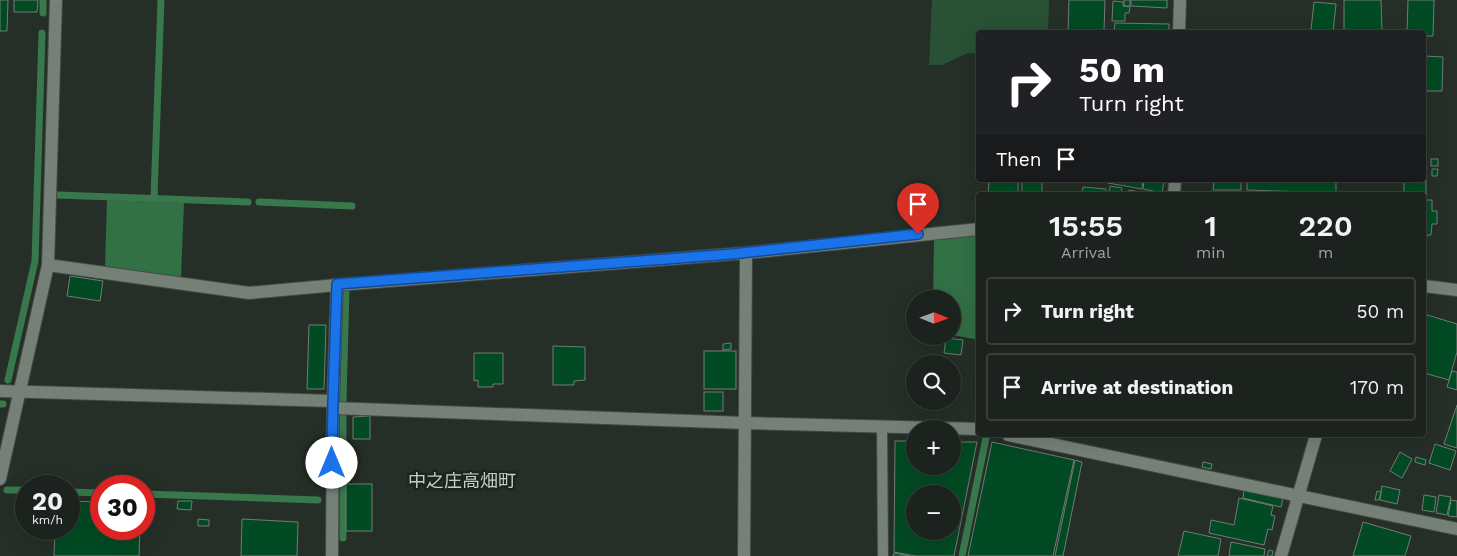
<!DOCTYPE html>
<meta charset="utf-8">
<style>
body{margin:0;font-family:"Work Sans","Noto Sans JP",sans-serif;background:#252a26;color:#f1f3f6;height:100vh;display:flex;flex-direction:column;font-size:19px;white-space:nowrap}
*{box-sizing:border-box;margin:0}
p{font-size:16px;color:#a0a4a4}
.icon{flex:none;width:28px;height:28px;fill:none;stroke:currentColor;stroke-width:2;stroke-linecap:round;stroke-linejoin:round}
.map{position:relative;flex:1;overflow:hidden}
.side{position:absolute;left:976px;top:192px;width:450px;height:245px;display:flex;flex-direction:column;background:#1c221d;border-radius:5px;box-shadow:0 5px 20px #0002,0 0 0 1px #3a3f3b}
.side>*{flex:none}
.top-card{position:absolute;left:976px;top:30px;width:450px;height:152px;border-radius:5px;box-shadow:0 5px 20px #0002,0 0 0 1px #3a3f3b;background:#202124;color:#fff;overflow:hidden}
.needle{width:32px;rotate:91deg}
.tools{position:absolute;left:906px;top:290px;display:grid;gap:10px}
.tools a{display:grid;place-items:center;width:55px;height:55px;border-radius:50%;background:#1c221d;box-shadow:0 5px 20px #0002,0 0 0 1px #3a3f3b;font-size:25px}
.speed{position:absolute;left:15px;top:475px;display:flex;gap:10px;font-size:25px;font-weight:700;text-align:center}
.speed>*{display:grid;place-content:center;width:65px;height:65px;border-radius:50%;background:#1c221d;box-shadow:0 5px 20px #0002,0 0 0 1px #3a3f3b;line-height:1}
.speed small{font-size:12px;font-weight:400}
.speed .limit{border:8px solid #d22;background:#fff;color:#111}
.pin{position:absolute;display:grid;place-items:center;width:42px;height:42px;color:#fff;margin:-51px -21px;border-radius:50% 50% 50% 0;rotate:-45deg;box-shadow:0 0 5px #0007}
.pin .icon{rotate:45deg}
.me{position:absolute;width:55px;margin:-28px;rotate:0deg;stroke-linejoin:round;filter:drop-shadow(0 0 4px #0008)}
.turn{display:flex;align-items:center;gap:18px;height:105px;padding:0 20px;font-size:22px}
.turn .icon{width:65px;height:65px;stroke-width:2.5}
.turn b{display:block;font-size:35px;line-height:42px}
.then{display:flex;align-items:center;height:48px;padding:0 20px;background:#0003;gap:10px;font-size:19px}
.eta{display:flex;justify-content:space-evenly;align-items:center;height:85px;text-align:center}
.eta b{font-size:30px;font-weight:600;line-height:35px}
ul{padding:0;list-style:none}
li{display:flex;align-items:center;gap:15px;height:68px;margin:0 10px 8px;padding:0 10px;border:2px solid #3a3f3b;border-radius:5px}
li div{flex:1}
li b{display:block;font-size:19px}
li em{font-style:normal}
.map>svg:first-child{display:block}
.green{fill:#295135}
.forest{fill:#327046}
.lines{fill:none;stroke-linecap:round;stroke-linejoin:round}
.stream{stroke:#39774c;stroke-width:7}
.building{fill:#024a23;stroke:#717c74;fill-rule:evenodd}
.service-casing{stroke:#424a44;stroke-width:12}
.minor-casing{stroke:#424a44;stroke-width:14}
.service{stroke:#758077;stroke-width:10}
.minor{stroke:#758077;stroke-width:12}
.route-casing{stroke:#114b97;stroke-width:12}
.route{stroke:#1a73e8;stroke-width:9}
.labels{text-anchor:middle;dominant-baseline:central;stroke-width:5;stroke-linejoin:round;paint-order:stroke}
.quarter-label{font-size:18px;fill:#c3cec5;stroke:#1b241e}
</style>
<div class="map">
<svg width="1457" height="556" viewBox="0 0 1457 556">
<rect width="100%" height="100%" fill="#252e27"/>
<polygon class="green" points="932,0 1049,0 1048,32 979,32 979,54 968,53 942,65 929,65"/>
<g class="forest">
<polygon points="107,200 184,203 181,278 105,268"/>
<polygon points="979,235 979,340 953,335 952,299 933,299 934,239"/>
</g>
<g class="lines">
<g class="stream">
<polyline points="43,13 43,0"/>
<polyline points="58,195 248,202"/>
<polyline points="154,198 161,0"/>
<polyline points="259,202 352,206"/>
<polyline points="8,380 35,261 42,33"/>
<polyline points="343,401 346,289"/>
<polyline points="0,404 3,404"/>
<polyline points="343,465 343,416"/>
<polyline points="7,490 26,490"/>
<polyline points="69,492 101,493"/>
<polyline points="144,494 318,500"/>
<polyline points="343,538 343,481"/>
<polyline points="962,556 986,438"/>
</g>
</g>
<g class="building">
<polygon points="0,0 8,0 7,31 0,31"/>
<polygon points="14,0 38,0 37,12 14,12"/>
<polygon points="1069,0 1105,0 1104,31 1100,30 1100,32 1068,32"/>
<rect x="1124" y="0" width="6" height="6"/>
<polygon points="1131,0 1167,0 1167,8 1131,6"/>
<polygon points="1344,0 1381,0 1382,32 1344,31"/>
<polygon points="1408,0 1434,0 1433,36 1424,36 1424,32 1407,32"/>
<polygon points="1113,1 1123,2 1123,6 1130,7 1129,13 1125,13 1125,21 1112,21"/>
<polygon points="1314,2 1336,4 1333,32 1314,32 1311,30"/>
<polygon points="1115,23 1169,24 1169,32 1114,32"/>
<polygon points="1425,56 1443,57 1442,91 1424,91"/>
<rect x="1431" y="159" width="7" height="7"/>
<polygon points="1432,169 1438,169 1437,176 1432,176"/>
<polygon points="1424,170 1426,170 1426,200 1432,200 1432,211 1437,211 1437,224 1432,224 1431,235 1427,235 1427,237 1424,237 1424,195 1404,195 1404,180 1424,180"/>
<polygon points="989,180 1018,180 1018,195 988,195"/>
<rect x="1022" y="180" width="20" height="15"/>
<polygon points="1108,180 1143,180 1142,189 1108,183"/>
<polygon points="1144,180 1161,180 1164,182 1162,193 1143,189"/>
<polygon points="1214,180 1241,180 1241,190 1213,190"/>
<polygon points="1247,180 1336,180 1336,193 1247,190"/>
<polygon points="1110,186 1122,188 1121,195 1109,195"/>
<polygon points="1083,187 1106,189 1106,195 1082,195"/>
<polygon points="1129,190 1156,195 1128,195"/>
<polygon points="1209,192 1241,193 1241,195 1202,195 1202,193 1209,194"/>
<rect x="1244" y="192" width="13" height="3"/>
<rect x="1258" y="192" width="16" height="3"/>
<polygon points="1274,192 1309,193 1309,195 1274,195"/>
<polygon points="1310,193 1325,193 1324,195 1310,195"/>
<polygon points="70,276 103,281 100,301 67,296"/>
<polygon points="1424,314 1457,324 1457,352 1449,380 1424,373"/>
<polygon points="309,325 326,325 324,389 307,389"/>
<polygon points="946,338 963,340 961,355 944,353"/>
<polygon points="731,343 731,349 723,350 723,344"/>
<polygon points="553,346 585,347 585,380 574,381 574,385 553,385"/>
<rect x="704" y="351" width="32" height="38"/>
<polygon points="474,353 503,353 503,384 493,384 493,387 478,387 478,380 474,381"/>
<polygon points="1452,371 1457,372 1457,390 1447,387"/>
<rect x="704" y="392" width="19" height="19"/>
<polygon points="1457,405 1457,448 1444,444"/>
<polygon points="370,416 370,439 353,439 353,417"/>
<path d="M895 441H915V466H952V442H977L954 556H916L894 552ZM915 494H952V531H915Z"/>
<polygon points="992,442 1074,460 1053,556 968,556"/>
<polygon points="1435,444 1456,451 1450,470 1429,463"/>
<polygon points="1400,452 1412,459 1402,478 1390,471"/>
<polygon points="1416,457 1426,460 1425,465 1415,462"/>
<polygon points="1075,460 1082,462 1063,556 1055,556"/>
<polygon points="1203,462 1212,464 1211,469 1202,467"/>
<rect x="346" y="484" width="26" height="47"/>
<polygon points="1382,486 1400,490 1397,504 1380,500"/>
<polygon points="1244,490 1283,498 1281,507 1243,498"/>
<polygon points="1377,491 1381,492 1379,500 1375,500"/>
<polygon points="1424,495 1436,497 1434,512 1422,510"/>
<polygon points="1439,495 1451,497 1447,515 1436,513"/>
<polygon points="1239,498 1273,506 1271,515 1275,516 1272,530 1268,529 1264,545 1209,533 1211,520 1234,525"/>
<polygon points="1451,500 1457,501 1457,517 1448,516"/>
<polygon points="69,501 101,502 101,529 140,529 139,556 54,556 55,529 69,529"/>
<polygon points="178,501 192,501 191,510 177,509"/>
<polygon points="198,519 209,520 209,526 198,526"/>
<polygon points="242,519 298,522 297,556 241,556"/>
<polygon points="1363,522 1411,536 1405,556 1353,556"/>
<polygon points="1184,531 1221,539 1218,556 1178,556"/>
<polygon points="1231,542 1265,549 1264,556 1229,556"/>
<polygon points="1269,550 1273,551 1272,556 1267,556"/>
<polygon points="894,553 910,556 893,556"/>
</g>
<g class="lines">
<defs>
<polyline id="service" points="882,427 883,556"/>
<g id="minor">
<polyline points="1179,32 1180,0"/>
<polyline points="1174,195 1175,180"/>
<polyline points="48,265 249,293 337,285 746,253 979,229"/>
<polyline points="1424,286 1457,290"/>
<polyline points="0,391 333,401"/>
<polyline points="333,408 745,423 979,429"/>
<polyline points="1008,435 1457,529"/>
<polyline points="0,479 48,265 56,0"/>
<polyline points="332,556 333,401 337,285"/>
<polyline points="744,556 746,253"/>
<polyline points="1281,556 1316,435"/>
</g>
</defs>
<use href="#service" class="service-casing"/>
<use href="#minor" class="minor-casing"/>
<use href="#service" class="service"/>
<use href="#minor" class="minor"/>
</g>
<g class="lines">
<defs>
<polyline id="route" points="332,463 333,401 337,284 732,254 918,234"/>
</defs>
<use href="#route" class="route-casing"/>
<use href="#route" class="route"/>
</g>
<g class="labels">
<g class="quarter-label">
<text x="462" y="480">中之庄高畑町</text>
</g>
</g>
</svg>
<div class="tools">
<a><svg class="needle" viewBox="-14 -14 28 28"><path d="M0-13l5 13h-10z" fill="#e53935"/><path d="M0 13l5-13h-10z" fill="#a0a4a4"/></svg></a>
<a><svg class="icon" aria-label="search" viewBox="0 0 24 24"><circle cx="10" cy="10" r="6"/><path d="M15 15l6 6"/></svg></a>
<a>+</a>
<a>−</a>
</div>
<div class="speed"><div>20<small>km/h</small></div><div class="limit">30</div></div>
<div class="pin" style="left:918px;top:234px;background:#d93025"><svg class="icon" aria-label="arrive" viewBox="0 0 24 24"><path d="M6 21V4h12l-3 4 3 4H6"/></svg></div>
<svg class="me" style="left:332px;top:463px" viewBox="-20 -20 40 40"><circle r="19" fill="#fff"/><path d="M0-13L10 11 0 6-10 11z" fill="#1a73e8"/></svg>
<div class="top-card">
<div class="turn"><svg class="icon" aria-label="right" viewBox="0 0 24 24"><path d="M7 20v-9h11M14 6l5 5-5 5"/></svg><div><b>50 m</b>Turn right</div></div>
<div class="then">Then<svg class="icon" aria-label="arrive" viewBox="0 0 24 24"><path d="M6 21V4h12l-3 4 3 4H6"/></svg></div>
</div>
<section class="side">
<div class="eta">
<div><b>15:55</b><p>Arrival</p></div>
<div><b>1</b><p>min</p></div>
<div><b>220</b><p>m</p></div>
</div>
<ul>
<li><svg class="icon" aria-label="right" viewBox="0 0 24 24"><path d="M7 20v-9h11M14 6l5 5-5 5"/></svg><div><b>Turn right</b></div><em>50 m</em></li>
<li><svg class="icon" aria-label="arrive" viewBox="0 0 24 24"><path d="M6 21V4h12l-3 4 3 4H6"/></svg><div><b>Arrive at destination</b></div><em>170 m</em></li>
</ul>
</section>
</div>
